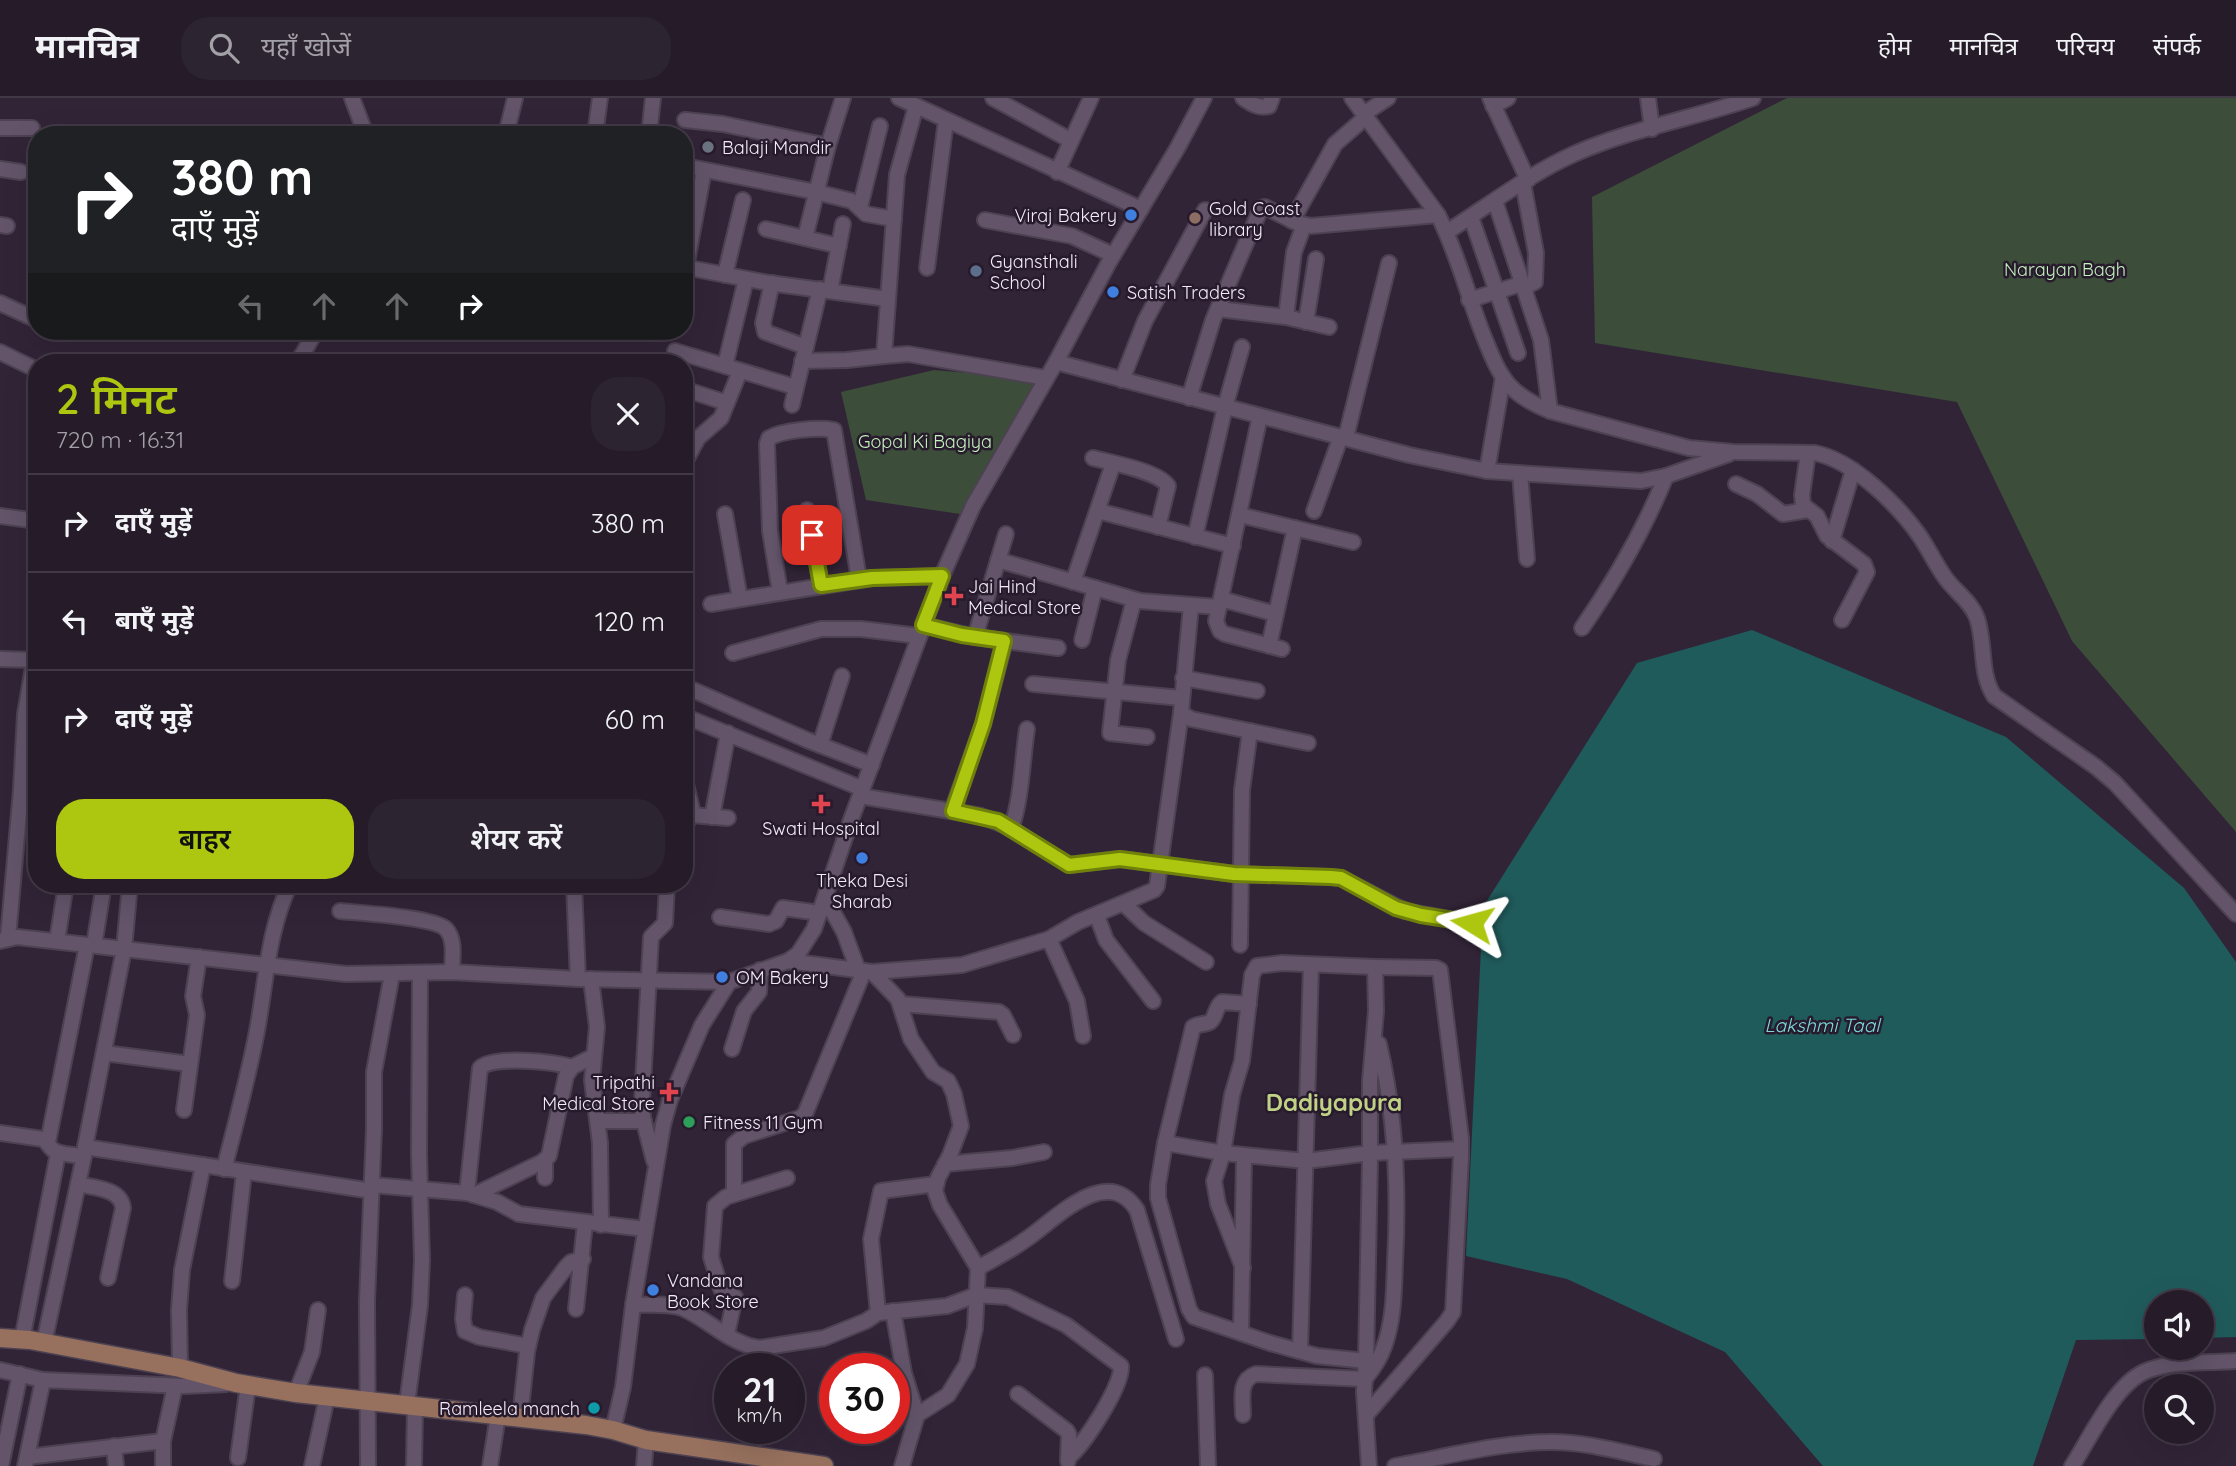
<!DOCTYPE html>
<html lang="hi">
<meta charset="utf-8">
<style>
body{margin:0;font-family:Quicksand,"Noto Sans Devanagari",sans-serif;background:#2d2431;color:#f1f3f6;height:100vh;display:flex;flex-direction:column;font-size:26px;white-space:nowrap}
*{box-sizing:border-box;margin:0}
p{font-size:23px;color:#a3a1a8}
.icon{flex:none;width:38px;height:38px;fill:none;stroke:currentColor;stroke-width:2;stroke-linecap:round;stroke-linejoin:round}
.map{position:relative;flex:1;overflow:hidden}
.panel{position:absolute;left:28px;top:256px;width:665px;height:539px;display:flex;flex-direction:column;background:#251b29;border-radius:28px;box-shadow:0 7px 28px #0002,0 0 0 2px #423946}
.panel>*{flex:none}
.guide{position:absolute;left:28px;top:28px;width:665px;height:214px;border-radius:28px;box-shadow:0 7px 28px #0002,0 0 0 2px #423946;background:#202124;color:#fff;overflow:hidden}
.controls{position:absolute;left:2144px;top:1192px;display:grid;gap:14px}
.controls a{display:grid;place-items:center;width:70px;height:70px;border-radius:50%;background:#251b29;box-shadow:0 7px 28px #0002,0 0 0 2px #423946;font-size:35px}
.speed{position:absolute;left:714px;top:1255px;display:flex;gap:14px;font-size:35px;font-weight:700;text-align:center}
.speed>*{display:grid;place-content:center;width:91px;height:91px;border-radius:50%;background:#251b29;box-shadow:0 7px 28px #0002,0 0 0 2px #423946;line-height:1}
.speed small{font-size:18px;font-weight:400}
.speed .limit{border:10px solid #d22;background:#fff;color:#111}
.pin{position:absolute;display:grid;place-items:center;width:60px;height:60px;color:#fff;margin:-30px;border-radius:14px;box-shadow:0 4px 10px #0006}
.me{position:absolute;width:77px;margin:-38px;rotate:278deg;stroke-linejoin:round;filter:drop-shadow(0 0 5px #0008)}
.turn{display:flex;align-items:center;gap:24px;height:147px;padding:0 28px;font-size:32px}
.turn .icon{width:91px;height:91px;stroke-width:2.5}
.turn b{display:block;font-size:49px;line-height:60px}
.lanes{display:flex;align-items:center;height:66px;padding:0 28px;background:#0003;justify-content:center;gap:35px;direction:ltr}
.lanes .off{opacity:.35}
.round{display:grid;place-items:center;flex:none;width:74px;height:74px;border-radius:28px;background:#2d2431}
.summary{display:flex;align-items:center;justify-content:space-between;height:119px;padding:0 28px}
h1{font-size:42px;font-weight:600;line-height:52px;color:#adc60f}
.cta{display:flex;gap:14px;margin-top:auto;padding:14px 28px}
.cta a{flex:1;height:80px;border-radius:28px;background:#adc60f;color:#111;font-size:28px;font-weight:600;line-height:80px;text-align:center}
.cta a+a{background:#2d2431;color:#f1f3f6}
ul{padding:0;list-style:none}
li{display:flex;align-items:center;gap:21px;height:98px;padding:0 28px;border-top:2px solid #423946}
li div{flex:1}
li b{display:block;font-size:26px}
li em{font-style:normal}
header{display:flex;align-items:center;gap:42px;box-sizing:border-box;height:98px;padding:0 35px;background:#251b29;border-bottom:2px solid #423946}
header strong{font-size:33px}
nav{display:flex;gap:38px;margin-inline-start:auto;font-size:24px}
.search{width:490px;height:63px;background:#2d2431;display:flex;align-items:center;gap:18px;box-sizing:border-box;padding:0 24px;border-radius:28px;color:#a3a1a8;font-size:26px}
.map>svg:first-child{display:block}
.green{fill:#3c4d39}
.water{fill:#205b5c}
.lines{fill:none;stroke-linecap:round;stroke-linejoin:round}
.minor-casing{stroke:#4d4252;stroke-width:18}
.major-casing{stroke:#4d4252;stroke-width:21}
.minor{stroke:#63546a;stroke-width:14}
.major{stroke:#97715e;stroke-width:18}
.route-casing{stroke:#70810a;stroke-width:18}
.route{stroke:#adc60f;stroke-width:12}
.worship-dot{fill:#6b7280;stroke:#271a2d;stroke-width:2.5}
.shop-dot{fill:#3f7fe0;stroke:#271a2d;stroke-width:2.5}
.education-dot{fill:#8d6e63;stroke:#271a2d;stroke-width:2.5}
.service-dot{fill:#5c6f8a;stroke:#271a2d;stroke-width:2.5}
.health-dot{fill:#e0444e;stroke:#271a2d;stroke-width:2.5}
.leisure-dot{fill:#2e9e5b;stroke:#271a2d;stroke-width:2.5}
.culture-dot{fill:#0f9aa8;stroke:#271a2d;stroke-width:2.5}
.labels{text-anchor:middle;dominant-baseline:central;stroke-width:5;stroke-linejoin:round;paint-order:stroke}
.poi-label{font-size:18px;fill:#f3ebf8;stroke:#271a2d;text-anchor:start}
.park-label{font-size:18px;fill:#c1f2ba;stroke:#271a2d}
.water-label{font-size:19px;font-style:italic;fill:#7cdadc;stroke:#271a2d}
.district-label{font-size:24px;font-weight:bold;fill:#c1d286;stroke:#271a2d}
</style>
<header>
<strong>मानचित्र</strong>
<div class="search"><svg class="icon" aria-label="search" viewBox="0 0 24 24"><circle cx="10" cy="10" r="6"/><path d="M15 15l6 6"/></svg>यहाँ खोजें</div>
<nav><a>होम</a><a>मानचित्र</a><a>परिचय</a><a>संपर्क</a></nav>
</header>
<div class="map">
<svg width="2236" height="1368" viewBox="0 0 2236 1368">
<rect width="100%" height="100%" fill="#312437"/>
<g class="green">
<polygon points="1787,0 2236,0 2236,734 2072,543 1957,304 1595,245 1592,99"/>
<polygon points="934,272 1038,281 960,416 866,402 841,294"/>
</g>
<polygon class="water" points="1752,532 2006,639 2184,790 2236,864 2236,1239 2202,1240 2202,1204 2156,1204 2156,1241 2076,1242 2033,1368 1823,1368 1725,1254 1567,1181 1466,1158 1483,809 1637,565"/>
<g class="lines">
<defs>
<g id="minor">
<polyline points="352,0 366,37"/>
<polyline points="899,0 1141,111"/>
<polyline points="993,0 1070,42"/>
<path d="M1243 0C1251 5 1258 11 1269 8L1272 0"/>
<path d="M1352 0 1438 117C1458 156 1468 199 1484 239 1491 256 1497 273 1509 287 1521 300 1535 307 1550 313L1689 350 1733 354 1815 355C1852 362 1897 406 1919 437 1928 450 1935 465 1944 478 1954 493 1971 503 1977 520 1986 547 1979 574 1994 598L2096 669 2115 685 2236 816"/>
<polyline points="1490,0 1528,82"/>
<polyline points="1648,0 1652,31"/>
<polyline points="916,8 897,77 884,258 908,256 1046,280"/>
<polyline points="1493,8 1508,0"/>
<polyline points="1365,15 1388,0"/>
<polyline points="685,22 723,26 828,48"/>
<polyline points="0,30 32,30"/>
<polyline points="506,37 515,0"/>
<polyline points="595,37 600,0"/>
<polyline points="649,37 653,0"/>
<polyline points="685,68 816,94 852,103 866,116 894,121"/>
<polyline points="0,71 21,74"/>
<polyline points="1057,74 1091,0"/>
<polyline points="1523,85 1536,155 1535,184 1523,190"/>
<polyline points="1495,103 1541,242 1550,313"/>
<polyline points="860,109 880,28"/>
<polyline points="1471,119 1518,255"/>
<polyline points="985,122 1072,138 1113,157"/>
<polyline points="1292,123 1335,46 1367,18"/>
<polyline points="0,127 7,128"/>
<polyline points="766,131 839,148"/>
<path d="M1447 134C1488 108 1529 76 1574 56 1631 31 1694 20 1753 0"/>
<polyline points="805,140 828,48 843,0"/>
<polyline points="684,169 769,185 888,201"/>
<polyline points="686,169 704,72"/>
<polyline points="927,170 946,22"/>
<polyline points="725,177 743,102"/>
<polyline points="772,185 763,225 765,234 806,249"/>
<polyline points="830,193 843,126"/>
<polyline points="1469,202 1521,186"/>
<polyline points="0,205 37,222"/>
<polyline points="1218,211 1286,219 1329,229"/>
<polyline points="1286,219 1294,154 1304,127"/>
<polyline points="1306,224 1316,161"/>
<polyline points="62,233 65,234"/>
<polyline points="675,253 795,289"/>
<polyline points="0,254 37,272"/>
<polyline points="301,258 315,264"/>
<polyline points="802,263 847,262 884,258"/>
<polyline points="298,264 316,233"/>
<polyline points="1056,264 1409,357 1487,373 1641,383 1666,378 1729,356"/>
<polyline points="725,268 746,181"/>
<polyline points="1122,282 1145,223 1205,112"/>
<polyline points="684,291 727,305"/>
<polyline points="1189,300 1213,222 1261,110 1265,109 1297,125 1311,128 1438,117"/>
<polyline points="792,307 820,191"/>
<polyline points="1260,318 1216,523 1220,533 1225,536 1282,551"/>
<polyline points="1346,339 1389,165"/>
<polyline points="1808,355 1802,397 1803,407 1817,418 1827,438 1864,466 1867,474 1842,522"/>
<path d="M1093 360C1112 365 1158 373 1168 388L1158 429"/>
<polyline points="684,366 698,340 721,320 740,273"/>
<polyline points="1487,373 1503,279"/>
<polyline points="1520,376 1527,461"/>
<polyline points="1736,386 1757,396 1783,416 1808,412"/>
<polyline points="807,412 821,487"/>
<polyline points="1098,413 1233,448"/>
<polyline points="1314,413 1341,338"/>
<polyline points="725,416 740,501"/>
<polyline points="1240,417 1353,444"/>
<polyline points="0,418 37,423"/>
<polyline points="1195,439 1225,309 1242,249"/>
<polyline points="1832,443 1853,372"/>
<polyline points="998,462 1140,503 1219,509"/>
<polyline points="1073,484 1113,366"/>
<path d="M780 494 770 433 767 346 769 340C783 332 819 329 834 332L859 481"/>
<polyline points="1221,501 1276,516"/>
<polyline points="1134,502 1118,562 1110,635 1147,639"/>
<polyline points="711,506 872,480 942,478"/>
<polyline points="1191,507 1181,615 1191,621 1308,645"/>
<polyline points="923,527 975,539 1058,550"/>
<path d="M1582 530C1615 482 1644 432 1666 378"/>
<polyline points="975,539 1006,436"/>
<polyline points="1082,542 1095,490"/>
<polyline points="1269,548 1295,430"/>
<polyline points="733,555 821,531 861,531 919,538"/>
<polyline points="0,561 34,562"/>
<polyline points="1183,580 1257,593"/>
<polyline points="1033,586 1181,600"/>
<polyline points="684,588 807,642 872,667"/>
<polyline points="684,618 863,691"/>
<polyline points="820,647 842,578"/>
<polyline points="684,678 692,711 684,733"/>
<polyline points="860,698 981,718 1006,728 1069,767 1120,761 1234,776 1331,779 1341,780 1405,813 1472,825"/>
<polyline points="952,713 983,626 1005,543"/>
<polyline points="691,717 728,720"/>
<polyline points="712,719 728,635"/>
<path d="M1011 731C1022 699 1022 664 1027 631"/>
<polyline points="574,786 578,881"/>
<polyline points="825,800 844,834 858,872"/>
<polyline points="1124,806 1144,825 1206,864"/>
<path d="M340 813C360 815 434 819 446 831 456 842 452 861 452 874"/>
<polyline points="1097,818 1106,842 1153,903"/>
<polyline points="720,819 769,826 776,823 783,810 820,815"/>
<polyline points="8,840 21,692 25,616 37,546"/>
<polyline points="1049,841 1077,903 1083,938"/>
<polyline points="0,843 17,839 346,876 452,874 578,881 729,884"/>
<polyline points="57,843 66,786"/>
<polyline points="94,847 104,786"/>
<polyline points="1240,847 1242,692 1250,633"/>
<polyline points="788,863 872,874 962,867 1049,841 1078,824 1154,792 1157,788 1181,615"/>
<polyline points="872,874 898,901 911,941 933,974 948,983 954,996 961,1028 950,1057 938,1080 935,1093 940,1107 978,1170 975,1230 967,1266 948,1297 917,1317"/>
<polyline points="591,881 597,929 592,982 600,1045 601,1127"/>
<polyline points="901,906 999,914 1003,917 1013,937"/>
<path d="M1249 906 1222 904C1215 909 1216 920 1210 924 1205 927 1199 925 1193 929L1165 1045 1158 1087V1100L1189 1211 1194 1219 1270 1245 1317 1258 1366 1263"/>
<polyline points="732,951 744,913 759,894 760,872"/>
<polyline points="104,955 190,966"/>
<polyline points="184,1012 197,917 193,898 199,859"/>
<polyline points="598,1023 644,1023"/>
<path d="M0 1035 43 1041C49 1045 49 1050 55 1053 63 1057 75 1057 84 1058L85 1049 372 1093"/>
<polyline points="48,1044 87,847"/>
<polyline points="1165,1045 1223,1055 1214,1083 1218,1106 1243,1170"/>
<polyline points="85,1049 124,851 130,786"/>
<polyline points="654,1063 643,1020 642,1004 651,839 665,825 667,786"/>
<polyline points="945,1066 1012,1060 1044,1054"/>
<path d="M224 1071C236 1025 248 980 257 933 266 884 268 832 290 786"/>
<polyline points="545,1080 545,1062"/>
<path d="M78 1086C94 1090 121 1090 123 1110L108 1180"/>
<polyline points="372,1087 467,1095 497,1104 519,1116 645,1131"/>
<path d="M467 1095 480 970C493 957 554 964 572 969"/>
<polyline points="734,1096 734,1046 744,1038 800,1020 805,1016 864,873"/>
<polyline points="474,1097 542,1064 549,1058 566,978 572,969 594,958"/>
<path d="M978 1170C993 1161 1010 1153 1025 1142 1053 1124 1106 1064 1137 1112L1176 1241"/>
<polyline points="232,1183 244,1074"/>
<polyline points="465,1197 463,1221 465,1233 479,1239 528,1248"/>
<path d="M633 1207C648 1207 668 1205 682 1210 708 1221 731 1247 760 1250L824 1240 866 1223 878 1215 947 1208 976 1197 1008 1199 1066 1227 1121 1268C1123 1287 1084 1347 1068 1360"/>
<polyline points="576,1211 585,1125"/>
<polyline points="893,1213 904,1275 917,1317 902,1368"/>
<polyline points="878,1215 871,1141 881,1093 936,1086"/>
<polyline points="1241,1235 1244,1059"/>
<polyline points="727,1236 735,1199 721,1191 711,1159 715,1108 726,1099 787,1080"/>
<polyline points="22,1242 58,1055"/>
<polyline points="44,1245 84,1058"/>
<polyline points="1300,1253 1311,867"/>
<polyline points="180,1270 179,1212 182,1172 203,1067"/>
<polyline points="0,1272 43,1282"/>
<polyline points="1205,1277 1208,1368"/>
<polyline points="296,1295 312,1254 318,1212"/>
<polyline points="1018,1296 1067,1333 1069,1337 1068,1363"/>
<polyline points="407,1306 420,1207 422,1162 419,1056 420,876"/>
<path d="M1243 1317C1243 1301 1238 1282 1256 1276L1365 1281C1373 1271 1380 1261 1384 1249 1394 1222 1394 1193 1395 1164 1399 1091 1396 1018 1379 946"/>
<polyline points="1366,1317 1447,1223 1453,1214 1461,1059 1461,1040 1440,872 1436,870 1375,869"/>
<polyline points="520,1320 527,1254 532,1232 543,1200 566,1169 571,1164 583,1161"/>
<polyline points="613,1332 623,1289 633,1207 663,1027 670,1002 702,927 729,884 788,863 798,856 814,831 852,719 942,478 973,408 1056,264 1108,166 1178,49 1204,0"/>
<polyline points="114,1348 116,1368"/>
<polyline points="27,1359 163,1343"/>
<polyline points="238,1360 248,1287"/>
<polyline points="1,1368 20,1276"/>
<polyline points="25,1368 43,1282 185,1288 226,1286"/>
<polyline points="163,1368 163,1343 175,1288"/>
<polyline points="312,1368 327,1299"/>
<polyline points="368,1368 367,1203 374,1031 374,974 392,876"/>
<polyline points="414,1368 415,1308"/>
<polyline points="490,1368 498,1317"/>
<polyline points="644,1368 646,1342"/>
<polyline points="1369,1368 1364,1294 1366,1263 1370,1061 1370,983 1376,913 1375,869 1282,865 1257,868 1252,877 1242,963 1232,997 1223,1055 1306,1063 1370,1055 1461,1051"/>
<path d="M1395 1368C1446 1359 1500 1344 1552 1344 1586 1344 1621 1354 1654 1361"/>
<path d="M2072 1368C2090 1340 2114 1288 2144 1274 2171 1262 2207 1265 2236 1263"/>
</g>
<polyline id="major" points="0,1240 30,1242 180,1270 236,1285 296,1295 586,1327 613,1332 646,1342 824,1368"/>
</defs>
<use href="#minor" class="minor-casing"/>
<use href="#major" class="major-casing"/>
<use href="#minor" class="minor"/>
<use href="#major" class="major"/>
</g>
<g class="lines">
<defs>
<polyline id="route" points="812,437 821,487 872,480 942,478 923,527 962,537 1004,543 983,626 953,713 998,723 1069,767 1120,761 1234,776 1331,779 1341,780 1396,810 1421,817 1472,825"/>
</defs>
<use href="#route" class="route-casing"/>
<use href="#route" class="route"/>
</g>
<circle class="worship-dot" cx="708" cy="49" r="7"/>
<g class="shop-dot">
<circle cx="1131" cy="117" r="7"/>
<circle cx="1113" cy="194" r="7"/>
<circle cx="862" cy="760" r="7"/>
<circle cx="722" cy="879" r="7"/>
<circle cx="653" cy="1192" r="7"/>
</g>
<circle class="education-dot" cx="1195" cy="120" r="7"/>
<circle class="service-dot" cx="976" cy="173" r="7"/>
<g class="health-dot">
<path d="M950.5 487.5h7v7h7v7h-7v7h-7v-7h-7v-7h7z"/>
<path d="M817.5 695.5h7v7h7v7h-7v7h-7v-7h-7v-7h7z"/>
<path d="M665.5 983.5h7v7h7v7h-7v7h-7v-7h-7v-7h7z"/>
</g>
<circle class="leisure-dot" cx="689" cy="1024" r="7"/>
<circle class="culture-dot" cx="594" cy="1310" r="7"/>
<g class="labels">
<g class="poi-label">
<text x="722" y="49">Balaji Mandir</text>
<text x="1209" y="110">Gold Coast<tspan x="1209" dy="21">library</tspan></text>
<text x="1117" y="117" text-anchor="end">Viraj Bakery</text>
<text x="990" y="163">Gyansthali<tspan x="990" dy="21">School</tspan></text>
<text x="1127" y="194">Satish Traders</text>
<text x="968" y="488">Jai Hind<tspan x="968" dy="21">Medical Store</tspan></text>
<text x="821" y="730" text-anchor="middle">Swati Hospital</text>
<text x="862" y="782" text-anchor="middle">Theka Desi<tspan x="862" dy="21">Sharab</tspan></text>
<text x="736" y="879">OM Bakery</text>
<text x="655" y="984" text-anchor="end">Tripathi<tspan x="655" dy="21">Medical Store</tspan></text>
<text x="703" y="1024">Fitness 11 Gym</text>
<text x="667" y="1182">Vandana<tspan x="667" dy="21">Book Store</tspan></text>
<text x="580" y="1310" text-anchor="end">Ramleela manch</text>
</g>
<g class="park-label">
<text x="2065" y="171">Narayan Bagh</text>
<text x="925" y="343">Gopal Ki Bagiya</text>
</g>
<g class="water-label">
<text x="1822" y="927">Lakshmi Taal</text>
</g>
<g class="district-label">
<text x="1334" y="1004">Dadiyapura</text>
</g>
</g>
</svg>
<div class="controls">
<a><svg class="icon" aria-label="sound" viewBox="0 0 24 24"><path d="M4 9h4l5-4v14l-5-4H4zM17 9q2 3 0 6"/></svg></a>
<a><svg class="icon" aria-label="search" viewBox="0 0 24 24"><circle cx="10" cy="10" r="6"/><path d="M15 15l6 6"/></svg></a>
</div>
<div class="speed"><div>21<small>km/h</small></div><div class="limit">30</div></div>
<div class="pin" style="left:812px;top:437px;background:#d93025"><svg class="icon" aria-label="arrive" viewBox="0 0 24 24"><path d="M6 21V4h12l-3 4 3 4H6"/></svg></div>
<svg class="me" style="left:1472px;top:825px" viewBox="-20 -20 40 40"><path d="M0-17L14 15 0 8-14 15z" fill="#adc60f" stroke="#fff" stroke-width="4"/></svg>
<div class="guide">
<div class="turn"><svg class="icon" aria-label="right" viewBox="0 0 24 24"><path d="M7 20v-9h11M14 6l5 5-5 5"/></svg><div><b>380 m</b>दाएँ मुड़ें</div></div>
<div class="lanes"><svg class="icon off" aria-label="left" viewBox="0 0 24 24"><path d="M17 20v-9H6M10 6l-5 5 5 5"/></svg><svg class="icon off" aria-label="ahead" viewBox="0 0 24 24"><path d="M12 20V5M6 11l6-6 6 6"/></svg><svg class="icon off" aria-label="ahead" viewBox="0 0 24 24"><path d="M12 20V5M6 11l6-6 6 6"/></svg><svg class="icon" aria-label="right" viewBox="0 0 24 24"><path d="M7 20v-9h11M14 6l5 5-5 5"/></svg></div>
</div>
<section class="panel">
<div class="summary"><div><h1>2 मिनट</h1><p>720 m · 16:31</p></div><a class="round"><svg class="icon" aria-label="close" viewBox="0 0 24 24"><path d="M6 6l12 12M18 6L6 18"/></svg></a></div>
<ul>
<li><svg class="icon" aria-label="right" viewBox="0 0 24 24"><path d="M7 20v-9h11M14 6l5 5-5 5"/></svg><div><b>दाएँ मुड़ें</b></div><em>380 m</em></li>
<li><svg class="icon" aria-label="left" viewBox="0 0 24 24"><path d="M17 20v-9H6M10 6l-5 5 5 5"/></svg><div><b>बाएँ मुड़ें</b></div><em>120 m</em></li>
<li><svg class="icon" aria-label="right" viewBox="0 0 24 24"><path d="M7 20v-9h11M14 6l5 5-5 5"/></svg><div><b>दाएँ मुड़ें</b></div><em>60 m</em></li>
</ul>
<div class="cta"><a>बाहर</a><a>शेयर करें</a></div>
</section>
</div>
